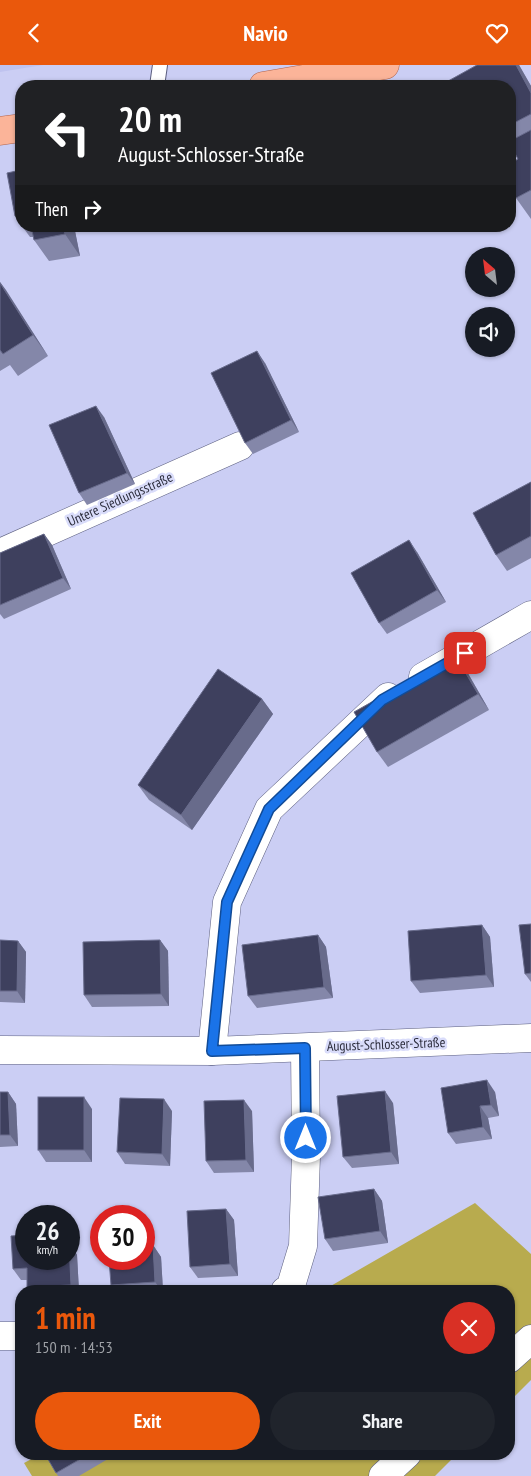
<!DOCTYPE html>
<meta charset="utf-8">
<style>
body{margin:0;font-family:"PT Sans Narrow",sans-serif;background:#20242c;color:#f1f3f6;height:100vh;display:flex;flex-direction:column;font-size:19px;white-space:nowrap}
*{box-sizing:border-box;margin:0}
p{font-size:16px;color:#9ea1a6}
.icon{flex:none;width:28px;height:28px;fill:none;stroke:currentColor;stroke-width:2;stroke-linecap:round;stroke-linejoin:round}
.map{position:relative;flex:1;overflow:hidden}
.side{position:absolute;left:15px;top:1220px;width:500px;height:175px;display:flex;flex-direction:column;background:#171b24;border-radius:20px;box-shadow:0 1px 4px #0004}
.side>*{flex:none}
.top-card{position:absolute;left:15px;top:15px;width:501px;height:152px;border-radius:20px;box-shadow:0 1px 4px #0004;background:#202124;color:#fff;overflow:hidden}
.needle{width:32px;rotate:332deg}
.tools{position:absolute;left:465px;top:182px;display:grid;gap:10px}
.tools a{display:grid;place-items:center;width:50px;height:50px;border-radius:50%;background:#171b24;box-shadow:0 1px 4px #0004;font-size:25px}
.speed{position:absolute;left:15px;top:1140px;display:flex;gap:10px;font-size:25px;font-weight:700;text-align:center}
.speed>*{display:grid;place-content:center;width:65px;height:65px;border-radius:50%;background:#171b24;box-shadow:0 1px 4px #0004;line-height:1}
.speed small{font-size:12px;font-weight:400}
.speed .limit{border:8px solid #d22;background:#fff;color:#111}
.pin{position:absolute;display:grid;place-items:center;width:42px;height:42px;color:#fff;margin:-21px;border-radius:10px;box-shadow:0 2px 8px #0006}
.me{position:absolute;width:55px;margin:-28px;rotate:0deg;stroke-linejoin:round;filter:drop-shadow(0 0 4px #0008)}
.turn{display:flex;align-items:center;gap:18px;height:105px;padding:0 20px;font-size:22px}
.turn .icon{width:65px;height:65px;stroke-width:2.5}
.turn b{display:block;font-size:35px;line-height:42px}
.then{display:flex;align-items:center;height:48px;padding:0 20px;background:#0003;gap:10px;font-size:19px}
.round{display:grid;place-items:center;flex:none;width:52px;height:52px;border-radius:26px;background:#20242c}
.head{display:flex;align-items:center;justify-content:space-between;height:85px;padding:0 20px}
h1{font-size:30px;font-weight:700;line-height:38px;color:#ea580c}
.primary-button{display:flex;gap:10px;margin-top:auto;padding:10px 20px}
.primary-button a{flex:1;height:58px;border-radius:30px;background:#ea580c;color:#fff;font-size:20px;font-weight:700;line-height:58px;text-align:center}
.primary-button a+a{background:#20242c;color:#f1f3f6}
header{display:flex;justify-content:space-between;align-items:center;height:65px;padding:0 20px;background:#ea580c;color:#fff;font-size:22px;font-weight:700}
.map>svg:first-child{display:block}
.built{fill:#bfc3ef}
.green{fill:#b8ab4e}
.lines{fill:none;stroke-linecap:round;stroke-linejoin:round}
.lane-casing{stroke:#5d6080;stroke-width:16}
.street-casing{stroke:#5d6080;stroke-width:29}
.primary-casing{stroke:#b1644c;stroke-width:29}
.lane{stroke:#fff;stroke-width:14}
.street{stroke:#fff;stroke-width:28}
.primary{stroke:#fbb499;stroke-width:28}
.wall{fill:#8487a9}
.shaded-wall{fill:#686b8b}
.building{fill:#3e405e;stroke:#686b8b}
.route-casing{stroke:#114b97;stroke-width:12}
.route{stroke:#1a73e8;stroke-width:9}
.labels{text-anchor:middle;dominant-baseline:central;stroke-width:5;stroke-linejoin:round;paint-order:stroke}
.street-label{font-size:14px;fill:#2c2d3c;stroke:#d9dcfa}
</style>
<header><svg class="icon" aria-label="back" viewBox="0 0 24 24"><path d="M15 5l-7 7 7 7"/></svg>Navio<svg class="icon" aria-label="heart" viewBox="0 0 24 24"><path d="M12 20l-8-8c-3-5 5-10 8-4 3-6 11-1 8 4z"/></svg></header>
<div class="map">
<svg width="531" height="1411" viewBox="0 0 531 1411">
<rect width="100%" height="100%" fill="#cbcef4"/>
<polygon class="built" points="0,0 43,0 0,7"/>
<g class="green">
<polygon points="475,1138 531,1189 531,1315 509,1337 509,1226 322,1226"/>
<polygon points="41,1389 457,1389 435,1411 32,1411 24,1398"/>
</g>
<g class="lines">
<defs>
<polyline id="lane" points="157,21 160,0"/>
<g id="street">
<polyline points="0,488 240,381"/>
<polyline points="423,612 531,550"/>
<polyline points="0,985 212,986 531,973"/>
<polyline points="212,986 227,837 269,744 388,632"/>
<polyline points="285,1226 290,1224 303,1181 306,1091 305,983"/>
<polyline points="0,1271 21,1271"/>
<polyline points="509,1294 531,1274"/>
<polyline points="383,1411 407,1389"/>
</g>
<g id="primary">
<polyline points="263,21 385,0"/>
<polyline points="0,66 21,63"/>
</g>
</defs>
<use href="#lane" class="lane-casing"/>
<use href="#street" class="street-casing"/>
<use href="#primary" class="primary-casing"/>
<use href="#lane" class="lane"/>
<use href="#street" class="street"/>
<use href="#primary" class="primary"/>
</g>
<g class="wall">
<polygon points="477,0 519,0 531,21 531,154 516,133 518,94 515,88 510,90 510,21"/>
<polygon points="21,105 21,160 15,151"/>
<polygon points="22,161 74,161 80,191 49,196 34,175 33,172 30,172"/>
<polygon points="0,217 48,291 18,311 10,300 0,306"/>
<polygon points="265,298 299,367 253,389 245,378"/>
<polygon points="104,352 135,419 87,440 79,428"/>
<polygon points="531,417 531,493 507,506 496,490"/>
<polygon points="44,469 52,480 71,524 4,554 0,549 0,488"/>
<polygon points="417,487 446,537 387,569 379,558"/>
<polygon points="455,590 466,605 489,645 388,702 377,687"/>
<polygon points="262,634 273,649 192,765 149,735 138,720"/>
<polygon points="531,859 531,917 525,909"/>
<polygon points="482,860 490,872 494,922 420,928 411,916"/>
<polygon points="318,870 326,882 333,933 257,943 248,931"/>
<polygon points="0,875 18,876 26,887 25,938 0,937"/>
<polygon points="160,875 168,886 169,941 92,942 84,930"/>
<polygon points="0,1027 8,1027 16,1039 18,1081 0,1082"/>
<polygon points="495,1027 499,1051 488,1053 492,1074 456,1079 448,1068"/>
<polygon points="393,1038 399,1099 352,1103 343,1092"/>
<polygon points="92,1044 92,1097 46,1097 38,1085"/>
<polygon points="172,1046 170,1101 125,1099 117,1087"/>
<polygon points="252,1046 254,1107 214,1108 206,1096"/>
<polygon points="374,1124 382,1136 388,1178 333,1186 325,1174"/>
<polygon points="226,1144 234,1155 238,1211 198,1213 190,1202"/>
<polygon points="69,1175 72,1180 73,1183 77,1190 79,1226 30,1226 27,1222 27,1215 21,1215 13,1204 69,1194"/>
<polygon points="153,1180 161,1192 163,1226 116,1226 111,1220 145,1181"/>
<polygon points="45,1389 105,1389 108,1394 79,1411 58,1411"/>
</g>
<g class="shaded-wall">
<polygon points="516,0 519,0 531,21 531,28"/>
<polygon points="63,161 74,161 80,191 65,169"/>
<polygon points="0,217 6,225 48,291 33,270 0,218"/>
<polygon points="257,286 265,298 299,367 291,355"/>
<polygon points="96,341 104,352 135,419 127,408"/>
<polygon points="44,469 52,480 71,524 63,513"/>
<polygon points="409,475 417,487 446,537 437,525"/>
<polygon points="455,590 466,605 489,645 478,629"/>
<polygon points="262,634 273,649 192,765 181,750"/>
<polygon points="482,860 490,872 494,922 486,910"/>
<polygon points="318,870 326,882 333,933 324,922"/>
<polygon points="160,875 168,886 169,941 161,929"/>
<polygon points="18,876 26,887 25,938 17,926"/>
<polygon points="487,1015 495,1027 499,1051 491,1040"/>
<polygon points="385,1026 393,1038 399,1099 391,1087"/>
<polygon points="8,1027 16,1039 18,1081 10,1070"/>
<polygon points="84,1032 92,1044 92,1097 84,1085"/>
<polygon points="164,1034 172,1046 170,1101 162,1089"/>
<polygon points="244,1035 252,1046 254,1107 246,1095"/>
<polygon points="480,1041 488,1053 492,1074 483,1062"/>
<polygon points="374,1124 382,1136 388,1178 380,1166"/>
<polygon points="226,1144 234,1155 238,1211 230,1199"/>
<polygon points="69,1175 72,1180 73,1183 77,1190 79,1226 75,1226 71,1220"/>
<polygon points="153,1180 161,1192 163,1226 162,1226 155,1217"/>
</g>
<g class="building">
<polygon points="477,0 516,0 531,28 531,49 510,60 510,21 442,21 441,20"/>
<polygon points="531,65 531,125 516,133 510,121 510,99 518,94 510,79 510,76"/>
<polygon points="21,105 21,150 15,151 7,108"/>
<polygon points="31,161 63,161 65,169 34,175"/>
<polygon points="0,218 33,270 3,289 0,285"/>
<polygon points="257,286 291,355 245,378 211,308"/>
<polygon points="96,341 127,408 79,428 49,360"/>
<polygon points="531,417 531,471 496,490 473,448"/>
<polygon points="44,469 63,513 0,540 0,488"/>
<polygon points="409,475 437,525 379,558 351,508"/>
<polygon points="455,590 478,629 377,687 354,647"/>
<polygon points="218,604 262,634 181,750 138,720"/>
<polygon points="531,859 531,908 525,909 519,860"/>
<polygon points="482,860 486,910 411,916 408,866"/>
<polygon points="318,870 324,922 248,931 242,880"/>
<polygon points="0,875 18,876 17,926 0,926"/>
<polygon points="160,875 161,929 84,930 83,877"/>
<polygon points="487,1015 491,1040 480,1041 483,1062 448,1068 441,1023"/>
<polygon points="385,1026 391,1087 343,1092 337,1031"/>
<polygon points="0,1027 8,1027 10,1070 0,1070"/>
<rect x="38" y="1032" width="46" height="53"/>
<polygon points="120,1033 164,1034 162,1089 117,1087"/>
<polygon points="244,1035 246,1095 206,1096 204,1036"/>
<polygon points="374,1124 380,1166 325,1174 318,1132"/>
<polygon points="226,1144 230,1199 190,1202 187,1146"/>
<polygon points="26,1170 26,1194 69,1194 69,1179 71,1220 27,1222 27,1203 13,1204 11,1171"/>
<polygon points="153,1180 155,1217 111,1220 109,1194 144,1194 144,1181"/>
<polygon points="45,1389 89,1389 56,1408"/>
</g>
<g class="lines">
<defs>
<polyline id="route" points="306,1073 305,983 212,986 227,837 269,744 382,635 465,588"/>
</defs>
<use href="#route" class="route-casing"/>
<use href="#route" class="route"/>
</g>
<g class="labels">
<g class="street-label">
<text transform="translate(120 434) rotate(-24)">Untere Siedlungsstraße</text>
<text transform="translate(386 979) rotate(-2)">August-Schlosser-Straße</text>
</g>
</g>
</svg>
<div class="tools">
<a><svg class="needle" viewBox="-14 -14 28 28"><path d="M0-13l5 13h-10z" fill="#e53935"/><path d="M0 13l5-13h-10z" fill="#9ea1a6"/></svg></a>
<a><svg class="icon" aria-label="sound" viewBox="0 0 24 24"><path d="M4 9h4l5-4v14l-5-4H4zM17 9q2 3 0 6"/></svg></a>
</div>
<div class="speed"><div>26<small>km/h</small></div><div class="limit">30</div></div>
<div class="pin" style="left:465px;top:588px;background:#d93025"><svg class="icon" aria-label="arrive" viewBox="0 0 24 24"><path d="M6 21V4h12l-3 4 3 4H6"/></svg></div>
<svg class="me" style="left:306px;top:1073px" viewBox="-20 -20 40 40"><circle r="17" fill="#1a73e8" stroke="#fff" stroke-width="3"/><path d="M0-11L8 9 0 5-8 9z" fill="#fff"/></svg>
<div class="top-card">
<div class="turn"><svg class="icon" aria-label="left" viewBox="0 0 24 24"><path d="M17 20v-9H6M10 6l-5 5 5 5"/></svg><div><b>20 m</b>August-Schlosser-Straße</div></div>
<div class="then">Then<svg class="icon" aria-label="right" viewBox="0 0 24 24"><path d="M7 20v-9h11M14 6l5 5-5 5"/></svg></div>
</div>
<section class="side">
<div class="head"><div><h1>1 min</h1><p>150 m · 14:53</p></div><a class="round" style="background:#d93025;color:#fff"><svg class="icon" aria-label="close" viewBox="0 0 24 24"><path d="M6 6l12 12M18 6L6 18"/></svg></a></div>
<div class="primary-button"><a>Exit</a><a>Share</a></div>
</section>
</div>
